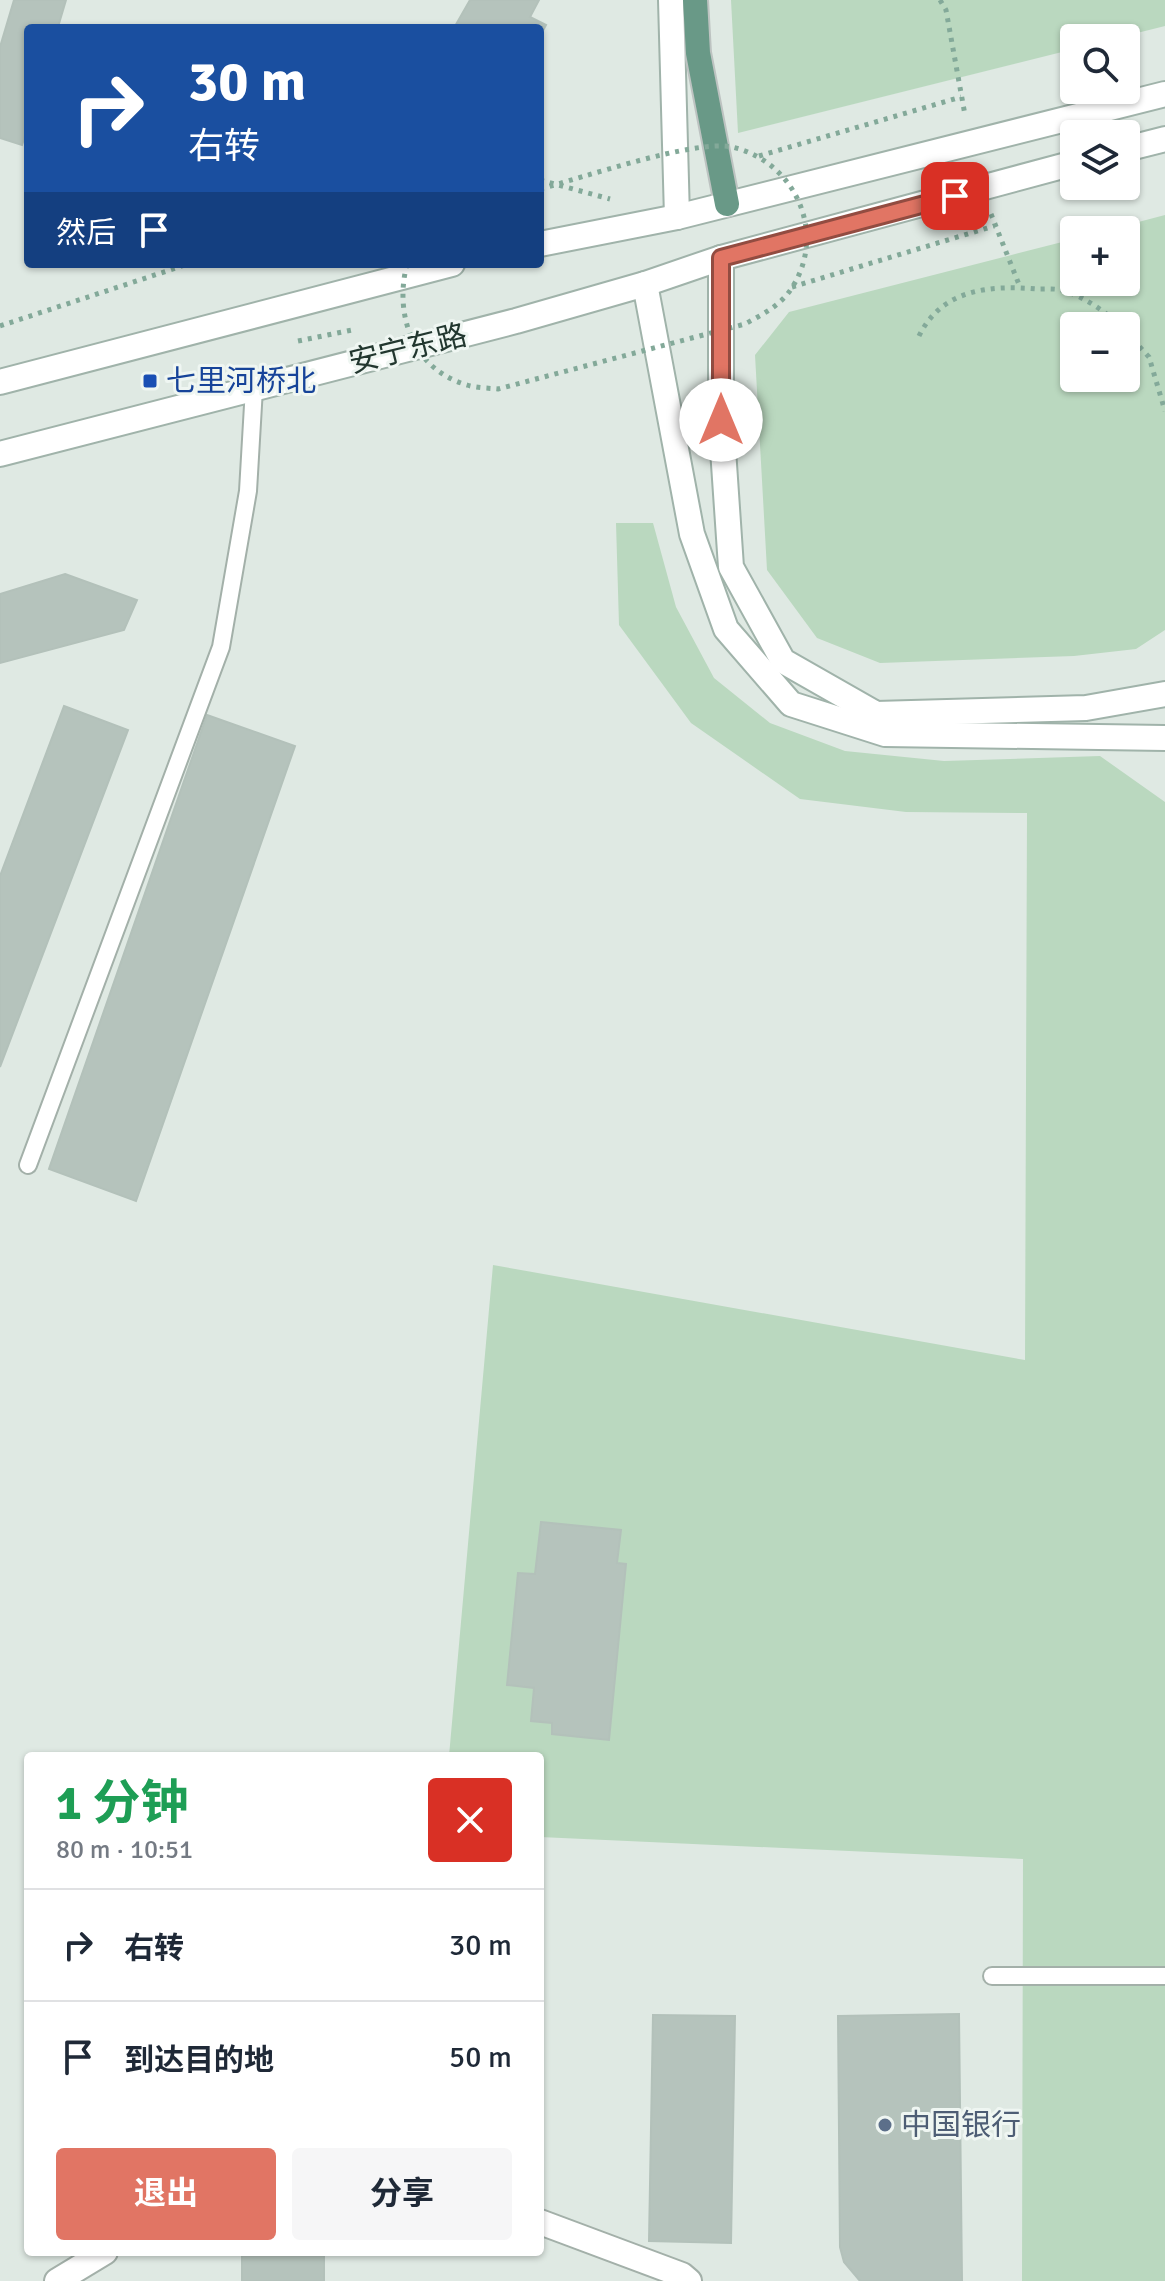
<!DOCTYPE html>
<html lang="zh">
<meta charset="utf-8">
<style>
body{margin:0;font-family:Signika,"Noto Sans SC",sans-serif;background:#f6f6f7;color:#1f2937;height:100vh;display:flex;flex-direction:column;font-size:30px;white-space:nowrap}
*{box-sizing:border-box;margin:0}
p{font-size:26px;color:#747a83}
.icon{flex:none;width:44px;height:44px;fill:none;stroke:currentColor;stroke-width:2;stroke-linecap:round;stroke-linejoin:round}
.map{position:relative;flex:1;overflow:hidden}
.drawer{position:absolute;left:24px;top:1752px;width:520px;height:504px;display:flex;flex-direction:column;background:#fff;border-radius:8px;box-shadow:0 2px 6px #0004}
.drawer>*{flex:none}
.banner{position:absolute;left:24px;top:24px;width:520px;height:244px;border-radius:8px;box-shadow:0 2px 6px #0004;background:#1a4fa0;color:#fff;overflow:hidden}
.fabs{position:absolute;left:1060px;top:24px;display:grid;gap:16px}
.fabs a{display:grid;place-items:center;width:80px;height:80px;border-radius:8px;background:#fff;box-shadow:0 2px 6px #0004;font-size:40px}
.pin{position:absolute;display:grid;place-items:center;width:68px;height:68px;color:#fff;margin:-34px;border-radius:16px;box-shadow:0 4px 12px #0006}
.me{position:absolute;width:88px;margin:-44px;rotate:0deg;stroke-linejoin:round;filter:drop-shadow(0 0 6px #0008)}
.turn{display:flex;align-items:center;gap:28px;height:168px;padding:0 32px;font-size:36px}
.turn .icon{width:104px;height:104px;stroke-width:2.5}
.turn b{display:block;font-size:56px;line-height:68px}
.then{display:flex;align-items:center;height:76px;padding:0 32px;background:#0003;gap:16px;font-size:30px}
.round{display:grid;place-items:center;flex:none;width:84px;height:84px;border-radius:8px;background:#f6f6f7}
.headline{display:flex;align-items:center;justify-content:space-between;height:136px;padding:0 32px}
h1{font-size:48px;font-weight:700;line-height:60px;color:#1e9e55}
.action{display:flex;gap:16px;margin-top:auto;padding:16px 32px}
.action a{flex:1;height:92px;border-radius:8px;background:#e17564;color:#fff;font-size:32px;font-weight:700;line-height:92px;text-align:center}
.action a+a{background:#f6f6f7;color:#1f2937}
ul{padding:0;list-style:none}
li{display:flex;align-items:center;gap:24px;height:112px;padding:0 32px;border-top:2px solid #e0e1e3}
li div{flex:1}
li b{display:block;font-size:30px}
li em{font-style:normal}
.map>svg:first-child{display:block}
.green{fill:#bad8bf;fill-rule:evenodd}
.building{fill:#b5c3bc;stroke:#b3c1ba;stroke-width:2}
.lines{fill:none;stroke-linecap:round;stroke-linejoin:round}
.lane-casing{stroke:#a3b0a9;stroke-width:20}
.street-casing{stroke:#a3b0a9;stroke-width:28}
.secondary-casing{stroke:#a0b3aa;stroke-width:28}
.primary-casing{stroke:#bdc3c1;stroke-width:28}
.path{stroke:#83a999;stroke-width:5;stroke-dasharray:4 6;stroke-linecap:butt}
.lane{stroke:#fff;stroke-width:16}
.street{stroke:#fff;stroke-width:24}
.secondary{stroke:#fff;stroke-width:24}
.primary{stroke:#699987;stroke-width:24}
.path-bridge{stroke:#83a999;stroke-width:5;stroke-dasharray:4 6;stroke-linecap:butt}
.route-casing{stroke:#924c41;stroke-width:20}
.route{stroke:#e17564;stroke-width:14}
.transit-dot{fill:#1a4fb4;stroke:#eff6f2;stroke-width:3}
.service-dot{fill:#5c6f8a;stroke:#eff6f2;stroke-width:3}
.labels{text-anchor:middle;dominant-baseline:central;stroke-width:6;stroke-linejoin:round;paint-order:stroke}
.street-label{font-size:30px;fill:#22372f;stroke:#eff6f2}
.transit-label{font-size:30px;fill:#164399;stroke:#eff6f2;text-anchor:start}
.service-label{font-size:30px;fill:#4e5e75;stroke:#eff6f2;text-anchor:start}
</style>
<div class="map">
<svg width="1165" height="2281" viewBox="0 0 1165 2281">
<rect width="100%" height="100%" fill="#dfe9e3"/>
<g class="green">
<polygon points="731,0 1165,0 1165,26 1117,38 1074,38 1074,49 738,133"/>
<path d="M1165 215V630L1136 649 1074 656 880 663 817 638 767 570 755 355 789 312 1074 239V282H1126V230H1108ZM1074 326H1126V378H1074Z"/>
<polygon points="616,523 653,523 676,607 714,678 770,723 845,751 944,761 1100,756 1165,802 1165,2281 1022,2281 1023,1859 540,1837 540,1756 449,1756 493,1265 1025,1360 1027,813 906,812 800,799 691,723 619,625"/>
</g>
<g class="building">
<polygon points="14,0 66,0 58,27 61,28 28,28 28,127 22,145 0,138 0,47"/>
<polygon points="470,0 539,0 530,17 546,25 540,36 540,28 454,28"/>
<polygon points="65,574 137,600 124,630 0,663 0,594"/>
<polygon points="64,706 128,730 0,1067 0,876"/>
<polygon points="207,715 295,746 136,1201 49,1169"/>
<polygon points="541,1522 621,1530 617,1563 626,1564 609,1740 552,1734 552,1723 531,1721 534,1688 507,1685 518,1573 535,1574"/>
<polygon points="959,2014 962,2281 860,2281 844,2262 840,2247 838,2016"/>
<polygon points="653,2015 735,2016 731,2243 649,2241"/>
<rect x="242" y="2252" width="82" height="29"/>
</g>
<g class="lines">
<defs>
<g id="lane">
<polyline points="28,1165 221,647 248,491 254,388"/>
<polyline points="992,1976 1165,1976"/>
</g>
<g id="street">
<polyline points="540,2222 682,2275 689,2281"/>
<polyline points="57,2281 105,2252"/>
</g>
<g id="secondary">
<polyline points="671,0 677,217"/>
<polyline points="1126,149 1165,139"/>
<polyline points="540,244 677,217 1165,94"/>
<polyline points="721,258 721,420 731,567 783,661 876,714 1086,708 1165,694"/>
<polyline points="645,284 692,534 726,629 791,704 885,734 1165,738"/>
<polyline points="0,382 452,264"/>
<polyline points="0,454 516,321 645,284 721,258 1074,163"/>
</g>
<polyline id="primary" points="695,0 698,53 727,204"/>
</defs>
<use href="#lane" class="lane-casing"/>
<use href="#street" class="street-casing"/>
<use href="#secondary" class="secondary-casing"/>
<use href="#primary" class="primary-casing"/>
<g class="path">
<polyline points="940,0 946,10 965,115"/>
<polyline points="759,156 961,97"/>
<polyline points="540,180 610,199"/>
<polyline points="991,214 1020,287"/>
<polyline points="792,287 994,226"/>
<polyline points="0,326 188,264"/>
<polyline points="1126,332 1149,357 1165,411"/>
<path d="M919 336C942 289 989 285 1037 289 1046 289 1059 288 1068 292 1085 298 1108 313 1120 326"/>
<polyline points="298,341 352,330"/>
</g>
<use href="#lane" class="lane"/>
<use href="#street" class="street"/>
<use href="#secondary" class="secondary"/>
<use href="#primary" class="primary"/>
<path class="path-bridge" d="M407 264C394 314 412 369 467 385 476 388 488 388 498 389L745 324C763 314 782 305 793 286 827 231 794 161 732 147 695 139 582 178 540 189"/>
</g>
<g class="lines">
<defs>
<polyline id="route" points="721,420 721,258 955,196"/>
</defs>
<use href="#route" class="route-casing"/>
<use href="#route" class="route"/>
</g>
<rect class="transit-dot" x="142" y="373" width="16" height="16" rx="4"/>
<circle class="service-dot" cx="885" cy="2125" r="8"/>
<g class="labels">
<g class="street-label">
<text transform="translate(408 349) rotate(-14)">安宁东路</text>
</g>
<g class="transit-label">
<text x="166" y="381">七里河桥北</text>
</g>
<g class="service-label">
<text x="901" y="2125">中国银行</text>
</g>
</g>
</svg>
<div class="fabs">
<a><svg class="icon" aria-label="search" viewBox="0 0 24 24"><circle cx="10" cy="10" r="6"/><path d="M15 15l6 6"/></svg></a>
<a><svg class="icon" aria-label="layers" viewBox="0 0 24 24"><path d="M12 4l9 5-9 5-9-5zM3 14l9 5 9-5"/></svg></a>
<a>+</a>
<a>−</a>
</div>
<div class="pin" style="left:955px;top:196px;background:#d93025"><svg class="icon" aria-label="arrive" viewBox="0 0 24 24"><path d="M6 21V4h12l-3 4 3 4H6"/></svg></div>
<svg class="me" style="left:721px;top:420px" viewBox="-20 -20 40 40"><circle r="19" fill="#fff"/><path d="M0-13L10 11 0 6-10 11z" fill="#e17564"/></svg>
<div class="banner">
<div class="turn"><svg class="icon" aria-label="right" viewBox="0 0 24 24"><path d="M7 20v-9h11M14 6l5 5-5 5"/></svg><div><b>30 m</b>右转</div></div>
<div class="then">然后<svg class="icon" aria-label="arrive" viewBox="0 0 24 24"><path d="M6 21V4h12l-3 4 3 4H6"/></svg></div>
</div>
<section class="drawer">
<div class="headline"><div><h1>1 分钟</h1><p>80 m · 10:51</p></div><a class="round" style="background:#d93025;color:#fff"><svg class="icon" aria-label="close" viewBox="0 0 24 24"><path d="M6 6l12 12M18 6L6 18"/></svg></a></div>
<ul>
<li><svg class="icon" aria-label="right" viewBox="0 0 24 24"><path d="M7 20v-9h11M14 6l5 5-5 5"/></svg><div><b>右转</b></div><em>30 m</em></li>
<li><svg class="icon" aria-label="arrive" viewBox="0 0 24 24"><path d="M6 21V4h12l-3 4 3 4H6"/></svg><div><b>到达目的地</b></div><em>50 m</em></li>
</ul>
<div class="action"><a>退出</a><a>分享</a></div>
</section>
</div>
